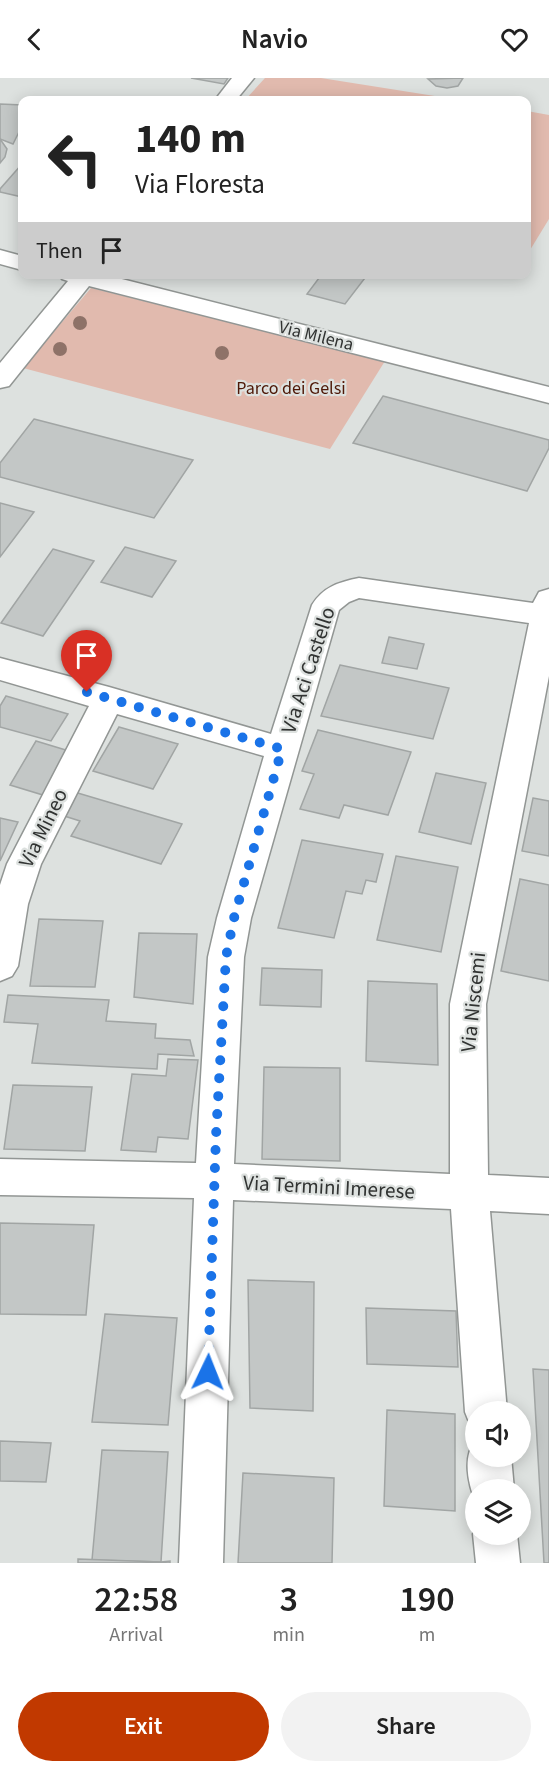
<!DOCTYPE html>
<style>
body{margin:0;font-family:"Source Sans 3",sans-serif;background:#f2f2f2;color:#222;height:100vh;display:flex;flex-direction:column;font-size:22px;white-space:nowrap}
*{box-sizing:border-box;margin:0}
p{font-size:20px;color:#767676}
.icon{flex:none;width:33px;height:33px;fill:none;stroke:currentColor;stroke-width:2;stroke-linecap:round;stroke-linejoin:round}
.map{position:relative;height:1485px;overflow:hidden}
.drawer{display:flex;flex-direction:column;background:#fff;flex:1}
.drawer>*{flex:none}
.top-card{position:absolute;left:18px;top:18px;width:513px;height:183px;border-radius:12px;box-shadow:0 3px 15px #0003;background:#fff;color:#222;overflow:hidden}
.controls{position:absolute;left:465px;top:1323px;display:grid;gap:12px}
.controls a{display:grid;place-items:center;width:66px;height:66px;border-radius:50%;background:#fff;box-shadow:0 3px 15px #0003;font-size:30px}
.pin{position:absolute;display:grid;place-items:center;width:51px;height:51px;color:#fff;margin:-62px -26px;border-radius:50% 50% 50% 0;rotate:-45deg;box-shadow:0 0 6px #0007}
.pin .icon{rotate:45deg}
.me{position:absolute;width:66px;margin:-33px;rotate:2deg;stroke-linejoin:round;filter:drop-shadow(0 0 4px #0008)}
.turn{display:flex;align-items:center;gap:21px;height:126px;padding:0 18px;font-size:27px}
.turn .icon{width:78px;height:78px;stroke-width:2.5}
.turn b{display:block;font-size:42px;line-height:51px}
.then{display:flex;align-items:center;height:57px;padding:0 18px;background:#0003;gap:12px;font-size:22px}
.eta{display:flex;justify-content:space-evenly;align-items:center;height:102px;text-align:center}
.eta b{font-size:36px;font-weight:600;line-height:42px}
.button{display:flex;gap:12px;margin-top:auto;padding:12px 18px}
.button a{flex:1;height:69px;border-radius:36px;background:#c13900;color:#fff;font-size:24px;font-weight:600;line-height:69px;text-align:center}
.button a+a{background:#f2f2f2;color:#222}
header{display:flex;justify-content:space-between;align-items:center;height:78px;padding:0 18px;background:#fff;font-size:27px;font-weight:600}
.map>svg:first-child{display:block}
.green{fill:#e1baae}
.building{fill:#c3c7c6;stroke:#a1a5a4;stroke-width:1.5}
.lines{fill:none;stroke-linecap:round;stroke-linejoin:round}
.minor-casing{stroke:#929694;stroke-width:3}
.minor{fill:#fff;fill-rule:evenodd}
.tree{fill:#8e7268}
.route{stroke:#1a73e8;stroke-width:10;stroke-dasharray:0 18}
.labels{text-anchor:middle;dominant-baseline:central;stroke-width:4.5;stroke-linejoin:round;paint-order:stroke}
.far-street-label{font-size:18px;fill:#313332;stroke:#dde1df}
.far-park-label{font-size:18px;fill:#4e1807;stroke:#dde1df}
.street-label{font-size:21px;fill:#313332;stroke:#dde1df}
</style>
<header><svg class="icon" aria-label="back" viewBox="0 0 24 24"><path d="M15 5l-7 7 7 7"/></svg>Navio<svg class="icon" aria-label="heart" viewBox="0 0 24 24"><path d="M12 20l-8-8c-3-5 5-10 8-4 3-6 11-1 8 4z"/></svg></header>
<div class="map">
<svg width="549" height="1485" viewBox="0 0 549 1485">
<rect width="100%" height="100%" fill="#dde1df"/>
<g class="green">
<polygon points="265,0 321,0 460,22 245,22"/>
<polygon points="527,33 549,37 549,141 527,177"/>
<polygon points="91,210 385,283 330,371 23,290"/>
</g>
<g class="building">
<polygon points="191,0 228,0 224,6"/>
<polygon points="463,0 458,8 447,10 436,8 428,1"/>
<polygon points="0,26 22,27 22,54 19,54 13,66 0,61"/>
<polygon points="0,61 7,71 5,79 0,85"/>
<polygon points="22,86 22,119 0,114 0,111"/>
<polygon points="322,196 368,196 345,226 307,216"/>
<polygon points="383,318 549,362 549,370 527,413 353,365"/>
<polygon points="34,341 193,382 154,440 0,399 0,385"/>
<polygon points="0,425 34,434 0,479"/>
<polygon points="125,469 176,483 152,519 101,504"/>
<polygon points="53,471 94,483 43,558 1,545"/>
<polygon points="389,559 424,566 417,591 382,585"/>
<polygon points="340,587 449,610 433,661 321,638"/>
<polygon points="6,618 68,636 51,663 0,649 0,628"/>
<polygon points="119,649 178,666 153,711 93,693"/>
<polygon points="318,652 411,674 388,737 344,727 339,740 300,731 314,696 302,693"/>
<polygon points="36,663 69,673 43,717 10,707"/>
<polygon points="436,695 486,705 471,766 419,754"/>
<polygon points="71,713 182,746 161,786 71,758 80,743 58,736"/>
<polygon points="533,720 549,723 549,778 522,773"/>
<polygon points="0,740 18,744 0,783"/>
<polygon points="302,762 383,776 376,804 366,802 362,816 346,813 334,860 278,850"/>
<polygon points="396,778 458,789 441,874 377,862"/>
<polygon points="520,801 549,807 549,903 501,893"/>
<polygon points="39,841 103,843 95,909 30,908"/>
<polygon points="139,855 197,856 193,926 134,919"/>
<polygon points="262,890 322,892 321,929 260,927"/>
<polygon points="368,903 437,906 438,987 366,983"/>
<polygon points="8,917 109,922 106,943 156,946 155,960 190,962 194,978 158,976 157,991 32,985 38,946 4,944"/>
<polygon points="168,981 198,982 188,1061 158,1059 156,1074 121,1072 132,996 166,998"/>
<polygon points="264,989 340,990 340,1083 262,1081"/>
<polygon points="13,1007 92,1009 85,1073 4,1071"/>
<polygon points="0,1145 94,1147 86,1237 0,1236"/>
<polygon points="248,1202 314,1204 313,1333 250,1330"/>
<polygon points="366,1230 456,1233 458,1289 367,1286"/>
<polygon points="105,1236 177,1240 168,1347 92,1344"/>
<polygon points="533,1291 549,1292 549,1485 544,1485"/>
<polygon points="387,1332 455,1336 455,1433 384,1428"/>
<polygon points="0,1363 51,1365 46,1404 0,1403"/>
<polygon points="102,1372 168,1374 161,1484 92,1482"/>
<polygon points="243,1395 334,1400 332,1485 238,1485"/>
<polygon points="78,1481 161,1484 170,1483 170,1485 78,1485"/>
</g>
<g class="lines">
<defs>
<g id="minor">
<polygon points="232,0 254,0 236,22 215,22"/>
<polygon points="0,172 22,178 22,192 0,186"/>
<polygon points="59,196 102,196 549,309 549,325 89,208 9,308 0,310 0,285 68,203 62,201"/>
<path d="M359 500 533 525 539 514 549 511V598L486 926 488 1097 549 1100V1136L490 1133 507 1334H476V1351L471 1349 465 1334 451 1131 233 1122 223 1485H179L194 1120 0 1117V1081L196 1085 208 879 217 840 264 678 117 636 41 786 28 826 18 888 12 898 0 903V807L7 786 89 628 0 602V580L109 609 271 656 312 527C323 509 339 504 359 500ZM359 520 529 545 450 926V1096L234 1086 244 879 251 840 339 532 349 524Z"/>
<path d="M476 1362V1378H511L514 1412H476V1425C468 1406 462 1378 476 1362Z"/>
<polygon points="476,1449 476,1456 517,1456 520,1485 476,1485 473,1456"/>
</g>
</defs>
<use href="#minor" class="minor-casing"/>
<use href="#minor" class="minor"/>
</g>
<g class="tree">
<circle cx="80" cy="245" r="7"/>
<circle cx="60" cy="271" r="7"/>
<circle cx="222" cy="275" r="7"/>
</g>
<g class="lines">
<polyline class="route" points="87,614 282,671 234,840 226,879 216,1058 208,1294"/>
</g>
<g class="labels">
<g class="far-street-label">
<text transform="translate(316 258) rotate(14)">Via Milena</text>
</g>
<g class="far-park-label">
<text x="291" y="310">Parco dei Gelsi</text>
</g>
<g class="street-label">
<text transform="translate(308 592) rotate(-72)">Via Aci Castello</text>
<text transform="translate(43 750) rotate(-64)">Via Mineo</text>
<text transform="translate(473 924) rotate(-84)">Via Niscemi</text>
<text transform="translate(329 1109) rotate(3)">Via Termini Imerese</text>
</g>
</g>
</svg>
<div class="controls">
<a><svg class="icon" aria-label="sound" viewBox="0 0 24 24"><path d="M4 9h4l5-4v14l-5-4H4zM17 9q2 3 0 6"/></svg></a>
<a><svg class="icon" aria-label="layers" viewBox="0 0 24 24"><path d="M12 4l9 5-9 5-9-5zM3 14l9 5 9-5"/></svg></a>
</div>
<div class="pin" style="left:87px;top:614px;background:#d93025"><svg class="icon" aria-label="arrive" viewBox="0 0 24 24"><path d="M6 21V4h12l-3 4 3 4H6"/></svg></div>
<svg class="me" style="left:208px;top:1294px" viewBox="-20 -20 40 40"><path d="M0-17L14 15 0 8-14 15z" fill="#1a73e8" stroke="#fff" stroke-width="4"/></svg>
<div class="top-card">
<div class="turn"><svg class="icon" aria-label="left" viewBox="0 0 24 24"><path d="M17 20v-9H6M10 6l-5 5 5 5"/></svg><div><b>140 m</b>Via Floresta</div></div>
<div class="then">Then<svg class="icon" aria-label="arrive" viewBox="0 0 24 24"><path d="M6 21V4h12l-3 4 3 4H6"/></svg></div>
</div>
</div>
<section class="drawer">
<div class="eta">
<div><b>22:58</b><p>Arrival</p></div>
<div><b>3</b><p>min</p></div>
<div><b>190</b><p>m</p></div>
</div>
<div class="button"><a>Exit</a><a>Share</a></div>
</section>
